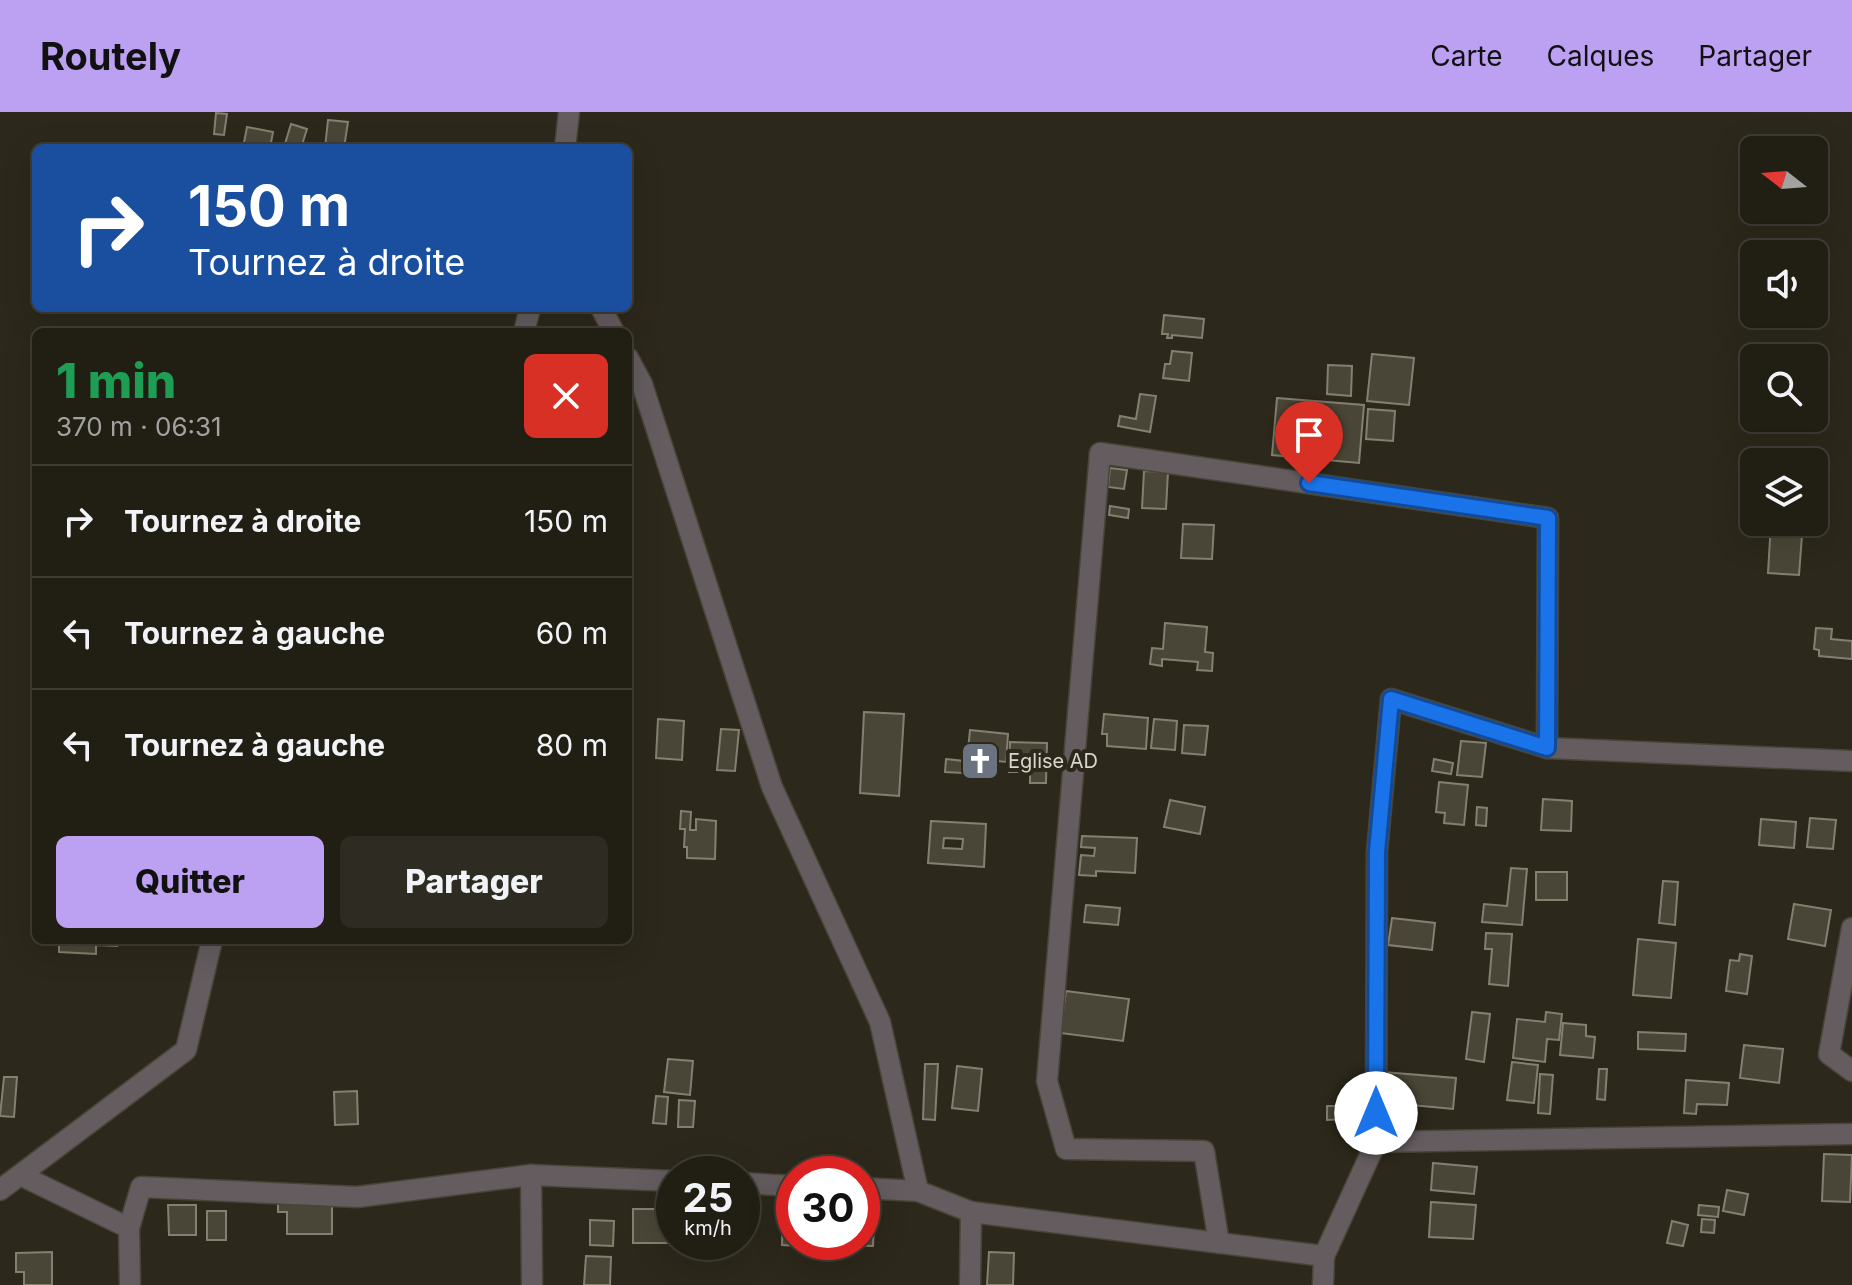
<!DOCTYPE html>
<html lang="fr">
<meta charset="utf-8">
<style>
body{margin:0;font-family:Inter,sans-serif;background:#2d2b22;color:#f1f3f6;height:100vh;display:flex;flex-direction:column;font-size:30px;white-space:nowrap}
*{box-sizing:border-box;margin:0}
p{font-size:26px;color:#a2a2a0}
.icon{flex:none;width:44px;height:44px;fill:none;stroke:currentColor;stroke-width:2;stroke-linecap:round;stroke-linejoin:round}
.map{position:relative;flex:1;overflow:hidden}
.sheet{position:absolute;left:32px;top:216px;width:600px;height:616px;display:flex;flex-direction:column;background:#211e14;border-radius:12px;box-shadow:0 8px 32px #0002,0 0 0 2px #3e3c34}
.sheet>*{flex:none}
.hud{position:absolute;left:32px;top:32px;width:600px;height:168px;border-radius:12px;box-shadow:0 8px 32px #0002,0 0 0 2px #3e3c34;background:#1a4fa0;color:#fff;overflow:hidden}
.needle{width:52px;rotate:287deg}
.fabs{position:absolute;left:1740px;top:24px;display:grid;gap:16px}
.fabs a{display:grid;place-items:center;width:88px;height:88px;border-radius:12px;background:#211e14;box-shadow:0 8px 32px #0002,0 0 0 2px #3e3c34;font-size:40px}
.speed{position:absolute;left:656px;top:1044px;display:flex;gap:16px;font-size:40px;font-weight:700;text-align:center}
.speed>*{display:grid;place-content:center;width:104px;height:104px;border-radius:50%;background:#211e14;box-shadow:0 8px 32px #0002,0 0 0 2px #3e3c34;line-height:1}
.speed small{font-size:20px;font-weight:400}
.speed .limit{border:12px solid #d22;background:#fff;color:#111}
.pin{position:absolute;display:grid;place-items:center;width:68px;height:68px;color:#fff;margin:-82px -34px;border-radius:50% 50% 50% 0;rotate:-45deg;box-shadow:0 0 8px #0007}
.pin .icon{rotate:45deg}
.me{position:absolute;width:88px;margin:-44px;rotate:0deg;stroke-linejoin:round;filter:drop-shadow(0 0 6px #0008)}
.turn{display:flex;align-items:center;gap:28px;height:168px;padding:0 24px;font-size:36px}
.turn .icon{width:104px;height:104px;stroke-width:2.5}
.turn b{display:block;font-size:56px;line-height:68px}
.round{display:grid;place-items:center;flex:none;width:84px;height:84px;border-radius:12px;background:#2d2b22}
.overview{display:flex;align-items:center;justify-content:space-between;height:136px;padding:0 24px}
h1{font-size:48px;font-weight:800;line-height:60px;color:#1e9e55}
.cta{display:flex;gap:16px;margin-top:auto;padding:16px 24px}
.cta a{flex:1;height:92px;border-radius:12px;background:#bca0f2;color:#111;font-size:32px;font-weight:800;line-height:92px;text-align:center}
.cta a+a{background:#2d2b22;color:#f1f3f6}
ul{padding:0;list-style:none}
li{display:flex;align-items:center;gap:24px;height:112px;padding:0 24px;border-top:2px solid #3e3c34}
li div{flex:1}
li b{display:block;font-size:30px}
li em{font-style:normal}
header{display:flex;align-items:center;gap:48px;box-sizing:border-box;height:112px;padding:0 40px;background:#bca0f2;color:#111}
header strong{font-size:38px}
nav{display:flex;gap:44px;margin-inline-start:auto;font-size:28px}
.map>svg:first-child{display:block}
.building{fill:#4a4637;stroke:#848070;stroke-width:2;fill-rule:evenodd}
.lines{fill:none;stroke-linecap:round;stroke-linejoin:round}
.street-casing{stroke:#484437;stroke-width:23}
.street{stroke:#645c5e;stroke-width:20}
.route-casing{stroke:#114b97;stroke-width:20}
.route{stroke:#1a73e8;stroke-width:14}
.labels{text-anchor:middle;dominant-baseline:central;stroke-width:8;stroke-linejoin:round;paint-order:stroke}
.poi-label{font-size:20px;fill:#d8d6cd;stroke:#2c281b;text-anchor:start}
</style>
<header>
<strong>Routely</strong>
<nav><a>Carte</a><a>Calques</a><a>Partager</a></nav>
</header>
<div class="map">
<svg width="1852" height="1173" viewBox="0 0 1852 1173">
<rect width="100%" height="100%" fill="#2c281b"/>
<g class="building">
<polygon points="216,1 227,2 224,23 214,22"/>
<polygon points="328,8 348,10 344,36 325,36"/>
<polygon points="291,12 307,17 301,36 284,35"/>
<polygon points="247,15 273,20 270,36 243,36"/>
<polygon points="1164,203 1204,207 1202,226 1172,223 1172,226 1167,226 1168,222 1162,222"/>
<polygon points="1172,239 1192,241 1189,269 1163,266 1165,252 1170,252"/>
<polygon points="1372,242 1414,246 1409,293 1367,289"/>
<polygon points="1328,253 1352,254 1351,284 1327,282"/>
<polygon points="1140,282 1156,284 1150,320 1118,314 1120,304 1136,307"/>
<polygon points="1277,286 1364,293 1359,351 1272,343"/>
<polygon points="1368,297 1395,299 1393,329 1366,327"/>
<polygon points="1110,356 1127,358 1124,377 1108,375"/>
<polygon points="1144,359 1168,360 1166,397 1142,396"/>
<polygon points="1110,394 1129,397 1128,406 1109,403"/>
<polygon points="1771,410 1803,410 1799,463 1768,461"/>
<polygon points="1183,412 1214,413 1212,447 1181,446"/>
<polygon points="1165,511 1207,515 1205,540 1213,541 1212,559 1197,558 1198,550 1162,547 1162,554 1150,552 1152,536 1163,537"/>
<polygon points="1816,516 1832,517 1831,527 1852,529 1852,547 1819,544 1819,538 1814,537"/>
<polygon points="864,600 904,602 899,684 860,681"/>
<polygon points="1104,602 1148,606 1146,637 1107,634 1107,622 1102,622"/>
<polygon points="658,607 684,609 682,648 656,646"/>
<polygon points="1154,607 1177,609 1175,638 1151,636"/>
<polygon points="1184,613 1208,614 1205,643 1182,641"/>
<polygon points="721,617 739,618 735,659 717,658"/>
<polygon points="970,618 1008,622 1006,650 998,649 997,660 966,657"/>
<polygon points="1461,629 1486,631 1482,665 1457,663"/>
<polygon points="1010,630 1047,631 1046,671 1030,671 1030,660 1009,660"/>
<polygon points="946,647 964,649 963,661 945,660"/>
<polygon points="1434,647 1453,651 1451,662 1432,659"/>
<polygon points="1439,670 1468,673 1464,713 1444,711 1445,701 1436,700"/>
<polygon points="1543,687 1572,689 1571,719 1541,718"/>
<polygon points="1170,688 1205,695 1200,722 1164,715"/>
<polygon points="1477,695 1487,696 1486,714 1476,713"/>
<polygon points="681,699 691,700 690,718 696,718 696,707 716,709 715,747 687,746 687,735 684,735 685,717 680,717"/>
<polygon points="1810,706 1836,708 1833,737 1807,735"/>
<polygon points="1761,707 1796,710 1794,736 1759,733"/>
<path d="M931 709 986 712 984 755 928 751ZM944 726 963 727 962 737 943 736Z"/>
<polygon points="1082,724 1137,726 1135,761 1096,759 1096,764 1079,763 1081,743 1094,744 1095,736 1081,735"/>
<polygon points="1511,756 1527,757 1522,813 1482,810 1484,792 1507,794"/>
<rect x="1536" y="760" width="31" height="28"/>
<polygon points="1663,769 1678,770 1675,813 1659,811"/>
<polygon points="1794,792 1831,798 1825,834 1788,827"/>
<polygon points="1086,793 1120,796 1118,813 1084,810"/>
<polygon points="1392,806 1435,811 1432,838 1388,833"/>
<polygon points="1486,821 1512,822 1508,874 1489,872 1492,837 1485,837"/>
<polygon points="1638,827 1676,831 1671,886 1633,883"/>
<polygon points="72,828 117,828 117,834 96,833 96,842 59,840 59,830 72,831"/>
<polygon points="1740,842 1752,844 1747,882 1726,879 1730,848 1739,849"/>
<polygon points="1066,879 1129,887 1123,929 1060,921"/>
<polygon points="1472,900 1490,902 1484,950 1466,947"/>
<polygon points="1546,900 1562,902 1559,928 1547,927 1545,950 1513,946 1517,907 1545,910"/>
<polygon points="1563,911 1586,913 1586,924 1595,925 1593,946 1560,943"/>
<polygon points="1638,920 1686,922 1685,939 1638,937"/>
<polygon points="1744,933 1783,937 1779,971 1740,966"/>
<polygon points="668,947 693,949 690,983 664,980"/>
<polygon points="1512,950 1538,953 1534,991 1507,988"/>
<polygon points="925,952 938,952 935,1008 923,1007"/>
<polygon points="957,954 982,957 978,999 952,996"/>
<polygon points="1599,957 1607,957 1605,988 1597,987"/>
<polygon points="1383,960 1456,966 1453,997 1380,990"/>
<polygon points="1540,962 1553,963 1550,1002 1538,1001"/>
<polygon points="4,965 17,965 14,1005 0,1004"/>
<polygon points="1686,968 1729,971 1727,993 1697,992 1696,1002 1684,1001"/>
<polygon points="357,979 358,1012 335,1013 334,980"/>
<polygon points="656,984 668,985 666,1012 653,1011"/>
<polygon points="679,988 695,989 693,1015 678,1015"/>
<polygon points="1327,994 1348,994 1348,1007 1327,1008"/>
<polygon points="1824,1042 1852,1043 1850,1090 1822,1089"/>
<polygon points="1433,1051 1477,1055 1474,1082 1431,1078"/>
<polygon points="1727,1078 1748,1082 1744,1103 1723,1099"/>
<polygon points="332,1090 332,1122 287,1122 287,1100 278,1100 278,1091"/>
<polygon points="1431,1090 1476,1093 1473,1127 1429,1125"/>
<polygon points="168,1093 196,1093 196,1123 169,1123"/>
<polygon points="1699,1093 1719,1095 1718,1105 1698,1103"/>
<rect x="633" y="1097" width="34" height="34"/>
<rect x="207" y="1099" width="19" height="29"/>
<polygon points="783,1102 794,1102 794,1130 800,1130 800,1134 782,1133"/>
<polygon points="1702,1107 1715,1108 1714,1121 1701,1120"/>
<polygon points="590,1108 614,1109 613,1134 590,1133"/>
<polygon points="1672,1109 1688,1113 1683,1134 1667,1131"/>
<polygon points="862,1111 874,1111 873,1134 837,1133 837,1130 862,1130"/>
<polygon points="52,1140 52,1173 24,1173 24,1160 16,1160 16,1141"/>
<polygon points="989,1140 1014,1141 1013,1173 987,1173"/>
<polygon points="586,1144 611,1145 610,1173 584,1173"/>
</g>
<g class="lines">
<defs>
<g id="street">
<polyline points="565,36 569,0"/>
<polyline points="601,196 614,220"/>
<polyline points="524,220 530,196"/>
<polyline points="628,246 642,272 772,675 880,910 918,1079"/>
<polyline points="1852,816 1829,942 1852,959"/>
<polyline points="1376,1030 1377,740 1391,587 1547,636"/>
<polyline points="20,1063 129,1116 130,1173"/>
<polyline points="742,1071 794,1074"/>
<polyline points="862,1076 918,1079 971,1100"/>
<polyline points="0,1078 186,938 212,828"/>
<polyline points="129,1116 141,1075 357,1085 531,1063"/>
<polyline points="1219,1131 1204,1039 1066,1037 1047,969 1100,341 1548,406 1547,636 1852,649"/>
<polyline points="1324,1144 1376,1030 1852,1022"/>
<polyline points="532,1173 531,1063 674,1069"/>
<polyline points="970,1173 971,1100 1324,1144 1323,1173"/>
</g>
</defs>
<use href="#street" class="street-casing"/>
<use href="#street" class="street"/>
</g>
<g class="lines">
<defs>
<polyline id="route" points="1309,371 1548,406 1547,636 1391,587 1377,740 1376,1001"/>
</defs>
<use href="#route" class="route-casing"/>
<use href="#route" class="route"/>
</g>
<defs>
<symbol id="church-square" viewBox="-11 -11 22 22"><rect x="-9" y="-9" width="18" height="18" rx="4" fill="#6b7280" stroke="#2c281b"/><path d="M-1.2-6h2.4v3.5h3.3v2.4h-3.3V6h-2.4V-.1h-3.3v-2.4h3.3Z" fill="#fff"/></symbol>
</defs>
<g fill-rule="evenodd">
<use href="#church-square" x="958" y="627" width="44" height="44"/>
</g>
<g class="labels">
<g class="poi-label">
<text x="1008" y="649">Eglise AD</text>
</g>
</g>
</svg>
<div class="fabs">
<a><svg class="needle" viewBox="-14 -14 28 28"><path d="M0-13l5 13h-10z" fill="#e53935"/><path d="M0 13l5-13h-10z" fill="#a2a2a0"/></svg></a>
<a><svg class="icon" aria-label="sound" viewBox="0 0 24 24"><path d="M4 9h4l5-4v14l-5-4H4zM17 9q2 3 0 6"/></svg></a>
<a><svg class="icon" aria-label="search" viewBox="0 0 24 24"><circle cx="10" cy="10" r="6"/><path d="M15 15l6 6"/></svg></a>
<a><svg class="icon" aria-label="layers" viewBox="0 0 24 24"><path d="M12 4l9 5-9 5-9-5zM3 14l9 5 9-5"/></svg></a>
</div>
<div class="speed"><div>25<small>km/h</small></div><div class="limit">30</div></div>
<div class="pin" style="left:1309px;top:371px;background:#d93025"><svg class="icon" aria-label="arrive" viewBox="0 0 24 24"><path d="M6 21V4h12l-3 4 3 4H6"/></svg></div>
<svg class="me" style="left:1376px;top:1001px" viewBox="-20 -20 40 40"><circle r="19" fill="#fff"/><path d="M0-13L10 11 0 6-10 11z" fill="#1a73e8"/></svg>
<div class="hud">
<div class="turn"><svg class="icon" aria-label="right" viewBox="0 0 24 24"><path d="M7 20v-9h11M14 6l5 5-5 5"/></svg><div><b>150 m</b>Tournez à droite</div></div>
</div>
<section class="sheet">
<div class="overview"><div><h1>1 min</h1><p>370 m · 06:31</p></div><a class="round" style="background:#d93025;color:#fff"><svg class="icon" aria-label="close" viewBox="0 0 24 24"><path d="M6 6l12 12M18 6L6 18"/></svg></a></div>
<ul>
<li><svg class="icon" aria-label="right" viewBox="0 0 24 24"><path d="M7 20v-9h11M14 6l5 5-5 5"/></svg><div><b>Tournez à droite</b></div><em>150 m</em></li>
<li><svg class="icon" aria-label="left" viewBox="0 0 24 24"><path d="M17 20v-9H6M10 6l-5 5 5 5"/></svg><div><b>Tournez à gauche</b></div><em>60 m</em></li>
<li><svg class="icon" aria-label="left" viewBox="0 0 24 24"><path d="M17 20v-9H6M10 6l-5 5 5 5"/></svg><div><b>Tournez à gauche</b></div><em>80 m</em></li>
</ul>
<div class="cta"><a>Quitter</a><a>Partager</a></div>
</section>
</div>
